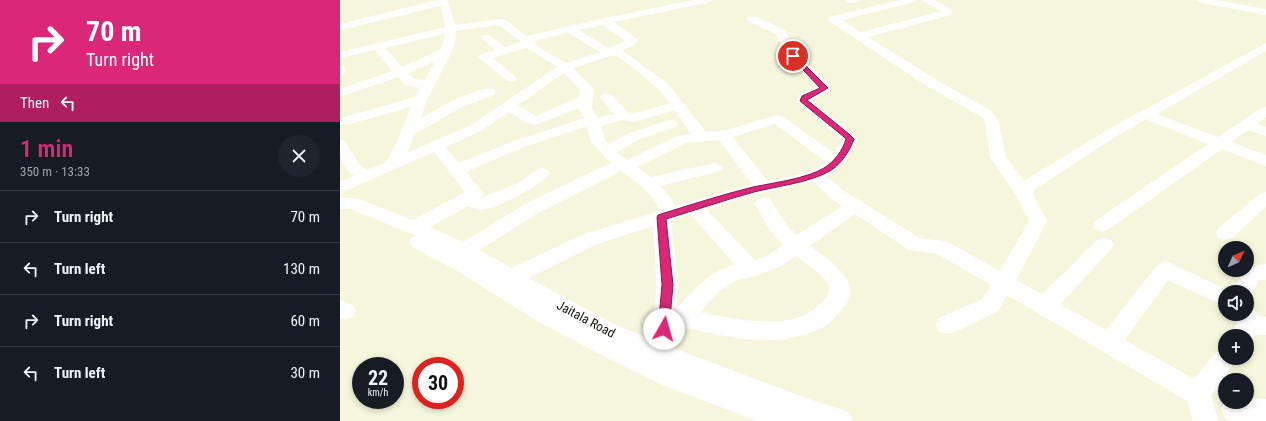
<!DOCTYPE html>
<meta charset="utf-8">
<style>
body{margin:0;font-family:"Roboto Condensed",sans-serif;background:#20242c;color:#f1f3f6;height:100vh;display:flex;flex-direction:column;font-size:15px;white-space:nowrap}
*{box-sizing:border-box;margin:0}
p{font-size:13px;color:#9ea1a6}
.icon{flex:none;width:22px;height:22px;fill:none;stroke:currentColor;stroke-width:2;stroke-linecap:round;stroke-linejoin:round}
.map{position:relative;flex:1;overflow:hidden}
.sheet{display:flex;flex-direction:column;background:#171b24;width:340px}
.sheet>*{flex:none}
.hud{background:#db2777;color:#fff;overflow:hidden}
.needle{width:26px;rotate:45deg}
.tools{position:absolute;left:878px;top:241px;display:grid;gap:8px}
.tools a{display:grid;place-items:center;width:36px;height:36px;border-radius:50%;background:#171b24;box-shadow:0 2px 6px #0003;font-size:20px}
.speed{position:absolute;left:12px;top:357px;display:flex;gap:8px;font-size:20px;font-weight:700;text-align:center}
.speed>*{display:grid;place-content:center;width:52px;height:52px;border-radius:50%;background:#171b24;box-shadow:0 2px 6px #0003;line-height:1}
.speed small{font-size:10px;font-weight:400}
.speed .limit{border:6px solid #d22;background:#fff;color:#111}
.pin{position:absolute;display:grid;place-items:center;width:34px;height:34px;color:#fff;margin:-17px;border:2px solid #fff;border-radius:50%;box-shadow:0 1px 4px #0007}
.me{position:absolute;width:44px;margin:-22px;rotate:7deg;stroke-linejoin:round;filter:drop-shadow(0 0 3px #0008)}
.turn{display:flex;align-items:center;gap:14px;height:84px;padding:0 20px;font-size:18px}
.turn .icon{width:52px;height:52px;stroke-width:2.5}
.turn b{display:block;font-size:28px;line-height:34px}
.then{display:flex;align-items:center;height:38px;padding:0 20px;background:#0003;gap:8px;font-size:15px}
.round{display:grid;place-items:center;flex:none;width:42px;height:42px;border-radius:21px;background:#20242c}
.overview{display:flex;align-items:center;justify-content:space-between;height:68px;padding:0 20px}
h1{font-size:24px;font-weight:600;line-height:30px;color:#db2777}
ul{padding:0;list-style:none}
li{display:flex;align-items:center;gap:12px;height:52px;padding:0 20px;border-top:1px solid #363941}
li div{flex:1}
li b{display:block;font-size:15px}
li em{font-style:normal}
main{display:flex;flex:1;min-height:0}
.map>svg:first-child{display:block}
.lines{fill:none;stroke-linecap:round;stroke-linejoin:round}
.minor{fill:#fff;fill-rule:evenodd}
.route{fill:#db2777;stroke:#8e194d}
.labels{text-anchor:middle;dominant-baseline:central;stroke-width:4;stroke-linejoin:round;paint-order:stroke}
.near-street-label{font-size:13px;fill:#121209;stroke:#fff}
</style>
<main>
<section class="sheet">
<div class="hud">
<div class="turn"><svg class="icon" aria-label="right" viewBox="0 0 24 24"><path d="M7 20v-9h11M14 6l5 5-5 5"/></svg><div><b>70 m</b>Turn right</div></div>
<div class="then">Then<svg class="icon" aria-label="left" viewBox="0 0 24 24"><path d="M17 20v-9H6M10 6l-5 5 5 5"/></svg></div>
</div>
<div class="overview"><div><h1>1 min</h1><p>350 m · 13:33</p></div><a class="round"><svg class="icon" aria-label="close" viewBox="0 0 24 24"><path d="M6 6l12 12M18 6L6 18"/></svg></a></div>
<ul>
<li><svg class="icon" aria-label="right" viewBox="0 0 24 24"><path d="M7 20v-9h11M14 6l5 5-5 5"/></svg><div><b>Turn right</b></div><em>70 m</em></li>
<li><svg class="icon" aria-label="left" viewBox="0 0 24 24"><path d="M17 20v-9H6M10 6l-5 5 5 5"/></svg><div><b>Turn left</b></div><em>130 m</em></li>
<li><svg class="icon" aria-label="right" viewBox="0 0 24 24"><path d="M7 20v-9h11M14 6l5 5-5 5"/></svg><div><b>Turn right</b></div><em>60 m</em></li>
<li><svg class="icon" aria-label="left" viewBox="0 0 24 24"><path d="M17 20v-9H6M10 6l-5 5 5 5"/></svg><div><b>Turn left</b></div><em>30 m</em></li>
</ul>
</section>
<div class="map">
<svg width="926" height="421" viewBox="0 0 926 421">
<rect width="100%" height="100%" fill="#f5f6db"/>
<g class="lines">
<g class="minor">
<path d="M97 0H108L115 25 160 19 167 21 187 36 265 18 353 0H372L367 3 274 22 298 40 294 45 282 50 328 84 366 132 386 130 437 115 442 116 494 153 502 140 456 101 459 95 477 87 445 53 436 34 408 21 407 19 408 17H416L445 30 454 50 491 88 490 91 470 100 518 139C509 153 502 169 486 176L504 191 580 238 608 242 660 271 689 221 676 195 650 157 645 122 642 117 585 85 489 21 488 19 489 17 560 0H577L575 2 502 20 521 32 602 11 581 0H594L610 8 612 13 611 15 528 37 595 79 652 111 659 122 666 157 684 181 767 130 926 43V51L817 114 878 137 921 108 926 107V117L917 124 926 127V136L908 130 891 142 926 155V166L882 149 769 229 762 231 755 229 753 225 755 221 868 144 806 119 777 136 694 190 693 194 707 221 676 280 702 294 757 240 764 238 771 240 774 245 771 250 720 304 766 330 818 264 825 261 832 264 892 292 904 270H907V267L926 264V280H919L910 298 907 299V292H885V306L828 280 785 340 854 379 877 351 885 347V358H897L893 365 871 396 879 421H853L847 401 667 295 658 311 615 332 607 334 599 332 596 325 599 318 642 299 651 285 597 254 569 250 515 214 470 246C485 257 504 268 510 287 514 300 493 322 482 328 470 333 457 337 444 339 412 343 378 335 347 328L330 347 469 399 509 412 513 421H418L327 387 269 359 197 321 114 269 72 247 69 242 72 237 76 236 11 209H0V197L19 199 73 220 125 192 94 152 0 193V182L14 176C0 164 0 157 0 139L5 141 18 163 27 170 46 162 56 144 71 107 6 125 1 124V118L75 97 80 88 65 85 58 77 0 97V89L52 71 35 50 0 58V52L105 27 101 6 0 30V24ZM159 25 181 42 165 47 150 35H142L141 37 155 50 140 55 138 57 167 81H175L177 78 153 58 187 48 217 67 131 125 67 153 75 134 122 107 154 95 156 92 154 89C138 85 95 110 80 119L87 100 112 51 115 44 116 31ZM263 25 286 41 268 48 239 30ZM228 33 260 52 226 63 202 49 193 41ZM105 34 101 49 62 67 45 48ZM270 56H277L301 74 319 90 330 103 293 114C279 111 278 90 262 94L260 97 274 114 258 118 252 108 254 89 233 68ZM95 61 85 80 74 79 68 73ZM224 73 240 90 239 97 196 116 178 105ZM238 108 244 118 171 142 119 163 106 147 141 131 169 112 187 123 196 125ZM335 110 351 134 338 136 287 160 277 152 300 139 336 127 338 124 336 121 331 120 326 121 290 133 269 144 266 141 261 126 283 120 293 122ZM435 124 486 162C471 175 446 177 428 181L392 137ZM247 126 251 142 271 163 187 203 123 242 90 227 128 206C131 207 135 209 139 210 155 210 201 186 210 173L208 170 202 168 196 170 178 183 141 198 144 194 126 172 181 148ZM379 140 412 184 335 206 330 197 320 186 381 171 383 168 381 165 375 163 311 177 297 167 346 143ZM281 171C296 182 312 193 320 211L241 235 172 268 139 250 200 212ZM472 181 492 199 502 206 457 235 445 223 430 199 424 197 418 199 415 203C422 219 431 233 443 245L427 256 415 260 366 209 415 194ZM350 214 395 265C370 270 354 290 337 308V279L331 220ZM313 226C316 264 319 301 310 339L274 324 189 278 255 245ZM456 256C465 263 483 275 488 284 492 292 487 298 481 303 477 307 472 311 467 314 439 329 390 318 360 312L379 291 398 280 419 275 441 266Z"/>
<polygon points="506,0 521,0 519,2 507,3"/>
<polygon points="856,0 876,0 926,9 926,15 861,3"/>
<polygon points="0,65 4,66 6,71 4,74 0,75"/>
<polygon points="926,192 926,207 892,238 885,240 878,238 876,233 878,228 920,194"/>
<polygon points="0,300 13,305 16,311 13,317 5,320 0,318"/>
<polygon points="907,305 914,308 918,316 926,317 926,335 915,335 907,344 907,336 889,336 897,323 895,314 907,314"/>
<polygon points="907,398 926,399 926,421 893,421 885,418 881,409 885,400 885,402 907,402"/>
</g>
</g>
<path class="route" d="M451 55H455L488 88 467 100 509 134 514 139C510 151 500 166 488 172 467 183 438 186 414 192 385 200 356 210 326 219L333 285 329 329 328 333 324 334 320 333 318 329 322 285 317 217 318 215C350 205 381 195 413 187 433 183 468 178 484 168 494 162 503 150 506 139L504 137 460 101 462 96 480 88 451 57Z"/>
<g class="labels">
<g class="near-street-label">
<text transform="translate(246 319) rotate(28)">Jaitala Road</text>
</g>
</g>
</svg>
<div class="tools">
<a><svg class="needle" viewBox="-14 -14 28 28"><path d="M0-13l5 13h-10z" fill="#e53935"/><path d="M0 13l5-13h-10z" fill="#9ea1a6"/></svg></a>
<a><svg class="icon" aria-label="sound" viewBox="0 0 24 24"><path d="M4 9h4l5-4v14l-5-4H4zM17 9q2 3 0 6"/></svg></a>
<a>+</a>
<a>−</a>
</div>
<div class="speed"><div>22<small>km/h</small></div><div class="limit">30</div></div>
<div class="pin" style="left:453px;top:56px;background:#d93025"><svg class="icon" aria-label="arrive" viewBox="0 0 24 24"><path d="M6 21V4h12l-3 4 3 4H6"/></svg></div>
<svg class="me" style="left:324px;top:329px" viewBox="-20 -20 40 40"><circle r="19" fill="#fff"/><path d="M0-13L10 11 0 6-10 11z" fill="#db2777"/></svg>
</div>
</main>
